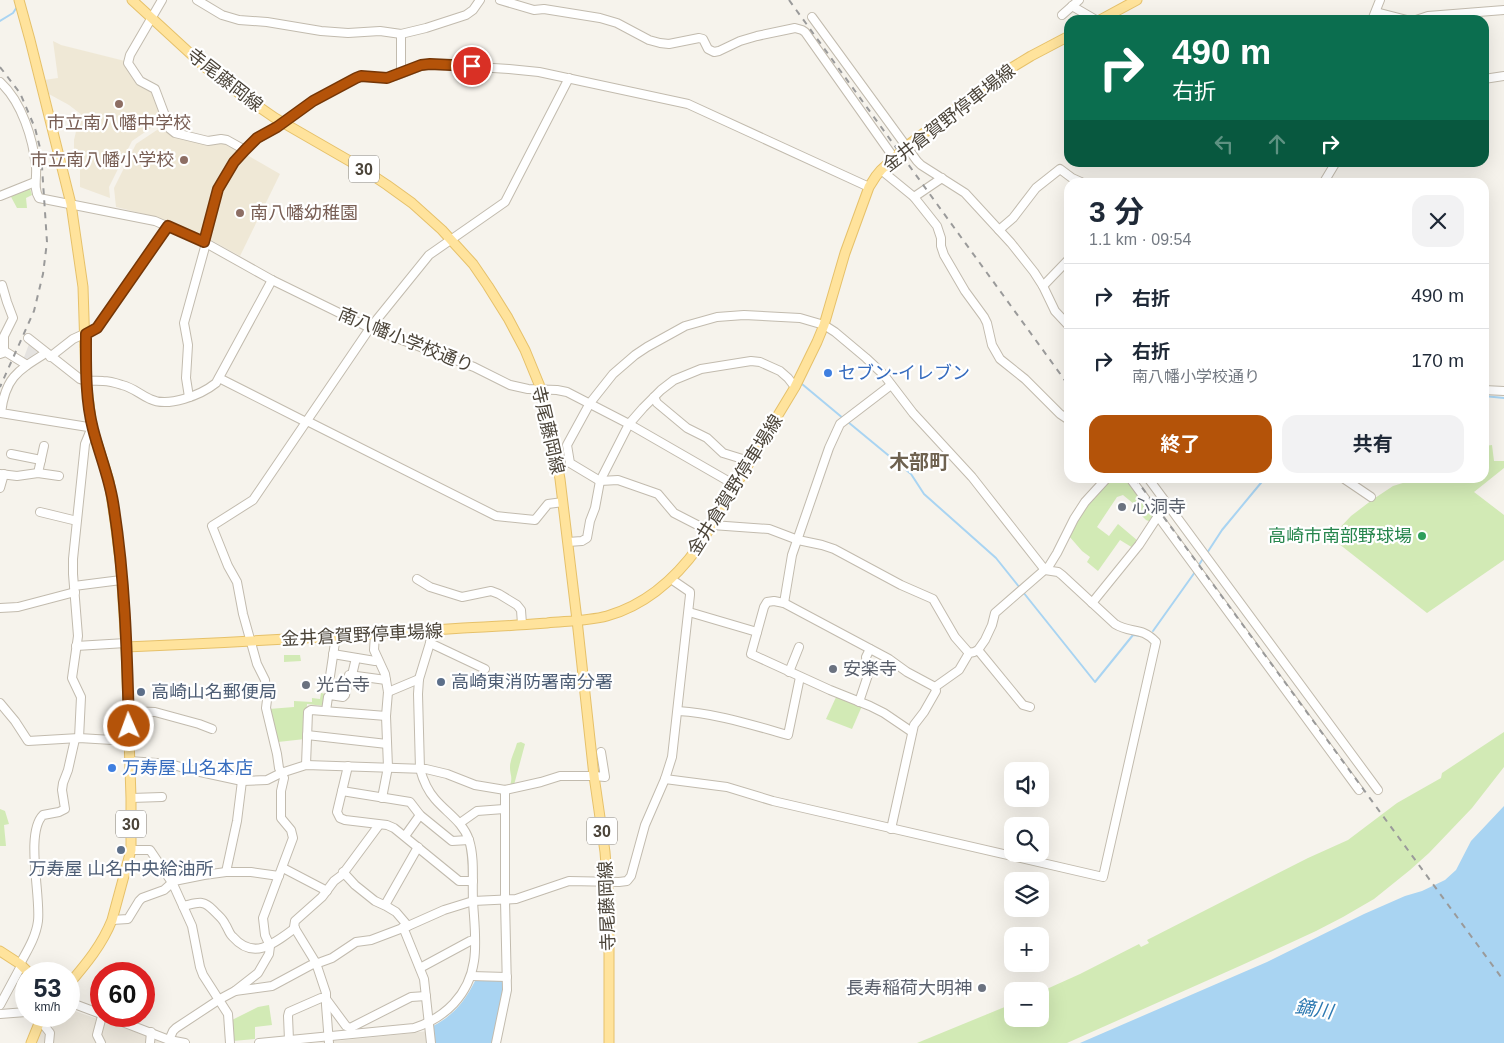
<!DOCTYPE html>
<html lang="ja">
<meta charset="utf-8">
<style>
body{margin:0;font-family:Arial,"Noto Sans JP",sans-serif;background:#f2f2f3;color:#1f2937;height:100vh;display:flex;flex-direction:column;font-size:19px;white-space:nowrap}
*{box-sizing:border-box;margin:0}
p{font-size:16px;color:#747a83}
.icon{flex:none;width:28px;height:28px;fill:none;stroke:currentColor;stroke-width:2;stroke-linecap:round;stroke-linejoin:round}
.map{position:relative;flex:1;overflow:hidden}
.drawer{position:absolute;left:1064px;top:178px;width:425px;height:305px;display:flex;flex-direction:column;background:#fff;border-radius:15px;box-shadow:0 5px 20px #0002}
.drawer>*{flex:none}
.top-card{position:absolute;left:1064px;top:15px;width:425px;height:152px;border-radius:15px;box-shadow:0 5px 20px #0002;background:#0b6e4f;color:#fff;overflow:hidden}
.tools{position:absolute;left:1004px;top:762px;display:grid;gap:10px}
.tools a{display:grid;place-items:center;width:45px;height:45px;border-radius:10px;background:#fff;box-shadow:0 5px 20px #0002;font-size:25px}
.speed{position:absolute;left:15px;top:962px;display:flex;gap:10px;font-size:25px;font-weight:700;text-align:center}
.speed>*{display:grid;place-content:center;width:65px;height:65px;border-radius:50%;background:#fff;box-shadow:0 5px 20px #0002;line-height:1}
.speed small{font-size:12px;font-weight:400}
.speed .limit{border:8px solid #d22;background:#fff;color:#111}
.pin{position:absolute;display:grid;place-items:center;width:42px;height:42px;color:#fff;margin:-21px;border:2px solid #fff;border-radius:50%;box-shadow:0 1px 5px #0007}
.me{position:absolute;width:55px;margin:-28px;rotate:358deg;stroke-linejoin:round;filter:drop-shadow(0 0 4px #0008)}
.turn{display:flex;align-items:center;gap:18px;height:105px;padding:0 25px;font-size:22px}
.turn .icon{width:65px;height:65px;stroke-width:2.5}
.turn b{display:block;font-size:35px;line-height:42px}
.lanes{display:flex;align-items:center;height:48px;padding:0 25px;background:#0003;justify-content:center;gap:25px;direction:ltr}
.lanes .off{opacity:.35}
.round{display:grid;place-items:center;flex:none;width:52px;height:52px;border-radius:15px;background:#f2f2f3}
.summary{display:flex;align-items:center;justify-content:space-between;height:85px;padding:0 25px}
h1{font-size:30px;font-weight:700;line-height:38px}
.button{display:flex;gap:10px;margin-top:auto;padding:10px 25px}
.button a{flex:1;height:58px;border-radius:15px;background:#b45309;color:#fff;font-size:20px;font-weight:700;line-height:58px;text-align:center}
.button a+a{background:#f2f2f3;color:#1f2937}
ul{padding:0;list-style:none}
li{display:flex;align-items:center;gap:15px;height:65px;padding:0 25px;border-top:1px solid #e0e1e3}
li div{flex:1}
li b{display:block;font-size:19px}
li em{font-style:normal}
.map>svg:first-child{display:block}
.residential{fill:#eae5da}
.education{fill:#efe8d6}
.green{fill:#d2eab5}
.parking{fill:#e5e3e0}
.water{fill:#a9d4f2}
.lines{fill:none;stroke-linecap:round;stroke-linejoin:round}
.stream{stroke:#a9d4f2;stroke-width:2}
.minor-casing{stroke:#c2bbae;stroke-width:10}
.major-casing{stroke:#e6c16a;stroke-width:11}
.minor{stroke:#fff;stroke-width:8}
.major{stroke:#ffe39c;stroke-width:9}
.rail{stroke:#9a9a9a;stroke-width:2;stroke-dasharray:6 6;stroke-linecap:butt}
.route-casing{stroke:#753606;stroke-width:12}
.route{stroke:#b45309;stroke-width:9}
.education-dot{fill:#8d6e63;stroke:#fff;stroke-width:2}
.shop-dot{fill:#3f7fe0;stroke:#fff;stroke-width:2}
.worship-dot{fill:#6b7280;stroke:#fff;stroke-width:2}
.leisure-dot{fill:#2e9e5b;stroke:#fff;stroke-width:2}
.service-dot{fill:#5c6f8a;stroke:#fff;stroke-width:2}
.labels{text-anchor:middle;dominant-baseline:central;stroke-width:4.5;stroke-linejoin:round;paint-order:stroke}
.shield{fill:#fff;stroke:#817c74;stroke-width:1}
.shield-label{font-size:16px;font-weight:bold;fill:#4b4439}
.street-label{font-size:18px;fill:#4b4439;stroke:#fff}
.education-label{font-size:18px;fill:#785e54;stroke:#fff}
.shop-label{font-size:18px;fill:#366cbe;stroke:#fff;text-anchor:start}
.worship-label{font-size:18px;fill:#5b616d;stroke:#fff;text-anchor:start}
.leisure-label{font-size:18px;fill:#27864d;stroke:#fff;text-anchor:end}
.service-label{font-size:18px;fill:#4e5e75;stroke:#fff;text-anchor:start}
.water-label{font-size:19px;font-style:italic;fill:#2e7ab2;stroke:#fff}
.quarter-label{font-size:20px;font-weight:bold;fill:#6e6250;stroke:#fff}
</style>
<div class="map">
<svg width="1504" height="1043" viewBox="0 0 1504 1043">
<rect width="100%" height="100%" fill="#f6f3ec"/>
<g class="residential">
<polygon points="69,1009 167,1043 35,1043 41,1030 52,1033 54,1016 69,1016"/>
<polygon points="427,1031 428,1043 316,1043 405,1034"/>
</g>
<g class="education">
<polygon points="53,41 61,45 125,61 126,67 137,83 152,91 163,117 161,121 132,141 109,187 110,198 80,187 80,159 74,157 74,140 78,123 82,115 69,105 47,93 44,80 58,78"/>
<polygon points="163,126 173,135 223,141 241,150 231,162 203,234 200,235 176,224 152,216 116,207 114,188 136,144"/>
<polygon points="244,155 247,155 280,174 240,256 209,239 208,234 221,191 237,163"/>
</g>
<g class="green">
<polygon points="23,188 30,188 32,195 26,198 27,208 17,208 10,195"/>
<polygon points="1492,445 1494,461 1504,461 1504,468 1474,492 1504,515 1504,560 1427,613 1334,540 1333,535 1351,516 1372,500 1393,486 1419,478 1484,478 1484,446"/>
<path d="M1112 478H1126L1154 516 1151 522 1146 520 1138 512 1140 509 1123 495 1117 497 1097 527 1109 536 1118 524 1138 541 1133 548 1120 540 1098 571 1087 562 1090 557 1082 551 1069 536C1079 513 1095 496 1112 478Z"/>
<polygon points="284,655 300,655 301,661 284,662"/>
<polygon points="321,693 326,694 324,706 307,704 305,739 278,742 269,709 294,707 294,701 312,702 312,698 320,699"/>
<polygon points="837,695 862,706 852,729 826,719"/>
<polygon points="1504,732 1504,767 1472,808 1429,853 1410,870 1374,899 1343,917 1316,931 1242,965 1067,1043 917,1043 1012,1004 1012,1019 1040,1019 1040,992 1080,974 1139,944 1141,947 1149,943 1147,940 1308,858 1348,840 1397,803 1441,778 1442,773"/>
<path d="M521 742 525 744 514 785 510 786C513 775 510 776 510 767 510 759 515 751 517 743Z"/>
<polygon points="0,809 5,811 9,824 4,825 6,846 0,846"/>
<polygon points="269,1005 272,1025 255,1027 255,1039 233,1041 232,1020 258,1007"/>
</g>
<polygon class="parking" points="29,344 40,354 27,362 23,360"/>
<g class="water">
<polygon points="1504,806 1504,1043 1080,1043 1267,962 1364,914 1405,896 1422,891 1445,880 1456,870 1471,841"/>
<path d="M501 980 503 982V992L492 1043H435L433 1026C453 1016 465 1001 475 981Z"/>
</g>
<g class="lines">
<g class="stream">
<polyline points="0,21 13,13 17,7"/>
<polyline points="802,384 844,419"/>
<polyline points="1484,396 1504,398"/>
<polyline points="848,422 911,474 924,494 996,558 1020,588"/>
<polyline points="1207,553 1222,530 1265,478"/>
<polyline points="1197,568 1204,557"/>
<polyline points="1023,592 1095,682 1133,635 1142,636"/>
<polyline points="1153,631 1195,572"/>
</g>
<defs>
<g id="minor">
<polyline points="162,0 130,55 128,63 140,81 155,89 170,129 175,133 208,141 221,139 227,140 245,150"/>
<polyline points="197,0 222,15 239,20 267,22 321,31 348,33 380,31 401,34 426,28 466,15 473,10 480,0"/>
<polyline points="500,0 534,10 544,9 600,18 617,23 649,40 660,43 669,44 699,38 703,39 708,49 714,52 719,51 740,41 757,36 795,28 802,30 805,32 894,158"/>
<polyline points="1072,6 1096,20"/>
<polyline points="1376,12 1407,20"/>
<polyline points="1062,15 1079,0"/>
<polyline points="812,17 917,161 921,165 965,193 1011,243 1034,272 1043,286 1055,311 1069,326"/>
<polyline points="1372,20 1380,0"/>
<polyline points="1416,20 1428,16 1504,10"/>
<polyline points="401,73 401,34"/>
<polyline points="1484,79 1504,76"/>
<path d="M0 82C22 102 33 139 36 167 37 178 33 188 39 198L155 221 204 242 272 280 370 328 474 367 510 385 528 389 557 390 567 392 629 424 735 485"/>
<polyline points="881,170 914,197 937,226 941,238 941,246 944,255 965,291 984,317 987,323 992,345 1000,359 1025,379 1060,414 1069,420"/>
<polyline points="1324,182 1336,162"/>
<polyline points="0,196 35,182"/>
<polyline points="914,197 942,178"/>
<polyline points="999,230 1013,218 1036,188 1060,169 1072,178 1081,182"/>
<polyline points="2,285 7,302 13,318 4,336 4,352"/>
<polyline points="1043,286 1069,259"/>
<path d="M28 338 80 379C88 382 94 380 103 381 109 381 116 383 122 385 134 388 139 394 150 399 168 408 201 395 216 383L272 280"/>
<path d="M46 353C17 371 5 378 1 413L88 427H92L85 444 73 559V574L78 636 72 678 81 697 79 738"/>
<polyline points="0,354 6,352 27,365"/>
<polyline points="50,357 73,339 97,328 168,226"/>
<polyline points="219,378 306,422"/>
<polyline points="1484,390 1504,391"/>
<path d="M189 397 186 378 188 345 184 323 205 247 204 242 218 189 234 162 245 150 257 139 277 127 313 101 356 78C366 75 377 79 388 77 401 76 415 66 430 64L509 69 539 72 688 104 869 187"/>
<polyline points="654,397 657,403 687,428 707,438 723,453 749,461"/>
<polyline points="307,421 496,516 535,520 548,504 563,502"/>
<polyline points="11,454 41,460"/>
<polyline points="38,473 44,446"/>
<polyline points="0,474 17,476 38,473 59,476"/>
<polyline points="1130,478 1359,790"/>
<polyline points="1148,478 1378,790"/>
<polyline points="1343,478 1371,497"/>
<polyline points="0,488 4,474"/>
<polyline points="40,512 73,520 76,520"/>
<polyline points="712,525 769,529 798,540 822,545 834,549 901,585 933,599 955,637 969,653"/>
<polyline points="568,542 582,541 587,538 590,521 595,508 600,481 629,424 643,408 661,390 674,380 701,369 751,361 760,362 780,371 788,378 795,387"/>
<polyline points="417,579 430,587 462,597 491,591 499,594 517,605 521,610 522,624"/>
<polyline points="74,586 121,580"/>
<polyline points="784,603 792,555 829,448 840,424 891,385"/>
<polyline points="1092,603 1139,545 1158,516"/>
<polyline points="0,608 18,607 75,592"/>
<polyline points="689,612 757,632"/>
<polyline points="375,634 374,650 385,674 388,692 386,716 388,767 382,798"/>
<polyline points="430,643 485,669"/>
<polyline points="76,646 126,643"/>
<polyline points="978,650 1023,705 1030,707"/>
<polyline points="333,654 375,661 378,660"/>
<polyline points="789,672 799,647"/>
<polyline points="352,675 356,658"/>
<polyline points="330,676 336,636"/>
<polyline points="388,692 419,679"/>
<polyline points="859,702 868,675 866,657 870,649"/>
<polyline points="0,703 15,721 28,741 79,738 129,741"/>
<polyline points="128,711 155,712 199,724 212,729"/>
<polyline points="326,711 328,697 330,695 343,697 345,695 349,675 386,680"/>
<path d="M678 711C715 713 752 725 788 735L800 677"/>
<polyline points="912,732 884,713 870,706 830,690 751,654 764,607 767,602 774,601 784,603 889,659 907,672 935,687 959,670 969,653 974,652 978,650 985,640 992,625 995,613 1049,566 1057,553 1074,519 1085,502 1107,478"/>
<polyline points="307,735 387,744"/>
<polyline points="130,761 170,764 191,770 242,781 267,780 281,773 306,765 426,769 447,774 475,785 505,790 541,782 560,776 594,776 605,777 601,752"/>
<polyline points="306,765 308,712 311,710 386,716"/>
<polyline points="348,766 337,812 340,818 345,820 387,825 394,828 459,881 473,881"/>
<path d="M665 779 727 787 773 801 1103 877 1156 642C1141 626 1131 634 1115 624L1062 575 1058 572 1045 570 972 477 913 413 884 375 866 358 835 332 824 325 800 318 744 315 717 317 685 326 647 347 635 355 613 374 590 403 567 445 570 463 600 481 618 480 658 494 674 513 709 531"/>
<polyline points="342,791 410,802 420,815 452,841 469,840"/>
<polyline points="131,798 162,797"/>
<polyline points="460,823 477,811 504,809"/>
<polyline points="891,829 914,725 924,712 936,691 935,687"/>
<polyline points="405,836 420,815"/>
<polyline points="131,850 150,850 173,884 192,926 200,967 203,975 228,1014 230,1043"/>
<polyline points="283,868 327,891"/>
<polyline points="226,872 237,821 242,781"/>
<polyline points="343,872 355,885 375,901 386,906 396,912 408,926"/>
<polyline points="385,905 418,847"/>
<path d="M183 906C189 905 197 902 202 903 208 904 211 908 215 912 219 916 223 919 225 924 228 928 229 934 233 937 254 961 275 943 295 928"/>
<polyline points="112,920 128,919 139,901 142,898 164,890 174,881 204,875 226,872 251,872 279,876"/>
<polyline points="403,927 424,979 431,1043"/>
<path d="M20 964C27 951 36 937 38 921 41 896 25 833 43 815L59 812 65 809 62 790 63 783 68 770 75 739"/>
<polyline points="420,968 470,941 474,940"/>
<polyline points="471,976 507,977"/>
<polyline points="235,991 258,973 269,954 270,946 265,935 263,918 293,838 291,830 281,818 281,791 284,778 279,768 277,754 266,708 267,700 265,680 257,664 243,614 237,582 228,566 212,526 253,500 370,328 429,255 505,202 569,78"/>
<polyline points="69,1002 101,1014"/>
<polyline points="0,1005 21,966"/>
<polyline points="0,1014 26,1012"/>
<polyline points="107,1016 169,1040 185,1043"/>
<polyline points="39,1022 43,1024 50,1033 49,1043"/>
<polyline points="169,1040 173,1031 176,1028 220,999 235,991 272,986 311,965 321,962 332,958 356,942 371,940 408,926 444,910 473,901 516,899 569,881 619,882 627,881 631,876 645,825 665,779 672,757 690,595 690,592 671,579"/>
<polyline points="289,1040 288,1016 289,1012 321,998 326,999 346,1026 350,1028 411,997 426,996"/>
<polyline points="101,1043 97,1035 102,1016"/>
<polyline points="150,1043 151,1032"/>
<path d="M259 1043 414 1028C445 1018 469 995 474 961 477 942 474 920 473 901 472 881 475 859 469 840 463 822 447 813 435 799 428 791 423 780 420 769L418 694 419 679 430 643 432 631"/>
<polyline points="329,1043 326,1005 326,993 316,963 294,927 295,921 322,897 334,881 342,875 379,825"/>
<polyline points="496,1043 507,990 505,900 505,790"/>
</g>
<g id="major">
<path d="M19 0 30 40 71 204 83 287 86 381 92 427 109 481 115 521 121 568 126 647 131 798V850L112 920C102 945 86 964 69 984"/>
<polyline points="132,0 206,68 233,89 275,118 360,167 387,185 412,203 442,230 473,264 488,286 508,318 525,350 541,389 550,426 560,479 577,620 594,776 605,852 609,904 609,1043"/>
<polyline points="1100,20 1137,0"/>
<path d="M126 647C239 642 351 636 463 628 491 627 519 625 547 623 567 621 588 621 607 616 646 605 676 578 699 546L795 387 817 342 824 325 845 253 869 187 876 176 881 170 907 146 1003 73 1031 56 1069 36"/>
<polyline points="0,951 20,964 30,974"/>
<polyline points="31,1043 42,1016"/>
</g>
</defs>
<use href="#minor" class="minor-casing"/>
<use href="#major" class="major-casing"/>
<use href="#minor" class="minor"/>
<use href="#major" class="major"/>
<g class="rail">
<polyline points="789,0 1069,386"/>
<polyline points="0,67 20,93 35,128 41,152 47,242 43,274 34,311 0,387"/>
<polyline points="1135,478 1504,981"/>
</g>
</g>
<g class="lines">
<defs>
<path id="route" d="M129 726C127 651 125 576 113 502 109 477 99 453 93 429 85 398 86 365 86 334L97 328 168 226 204 242 218 189 234 162 245 150 257 138 277 127 313 101 356 78 361 76 387 78 421 65 430 64 472 66"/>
</defs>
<use href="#route" class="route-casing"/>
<use href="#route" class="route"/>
</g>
<g class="education-dot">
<circle cx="119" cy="104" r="5"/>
<circle cx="184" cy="160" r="5"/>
<circle cx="240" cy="213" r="5"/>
</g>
<g class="shop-dot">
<circle cx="828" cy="373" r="5"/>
<circle cx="112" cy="768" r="5"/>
</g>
<g class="worship-dot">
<circle cx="1122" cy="507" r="5"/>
<circle cx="833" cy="669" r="5"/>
<circle cx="306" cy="685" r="5"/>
<circle cx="982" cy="988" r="5"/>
</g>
<circle class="leisure-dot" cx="1422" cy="536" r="5"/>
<g class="service-dot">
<circle cx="441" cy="682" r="5"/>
<circle cx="141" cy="692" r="5"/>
<circle cx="121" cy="850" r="5"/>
</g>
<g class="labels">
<g class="shield">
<rect x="349" y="155.5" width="30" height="27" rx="4"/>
<rect x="116" y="810.5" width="30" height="27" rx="4"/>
<rect x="587" y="817.5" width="30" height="27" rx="4"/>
</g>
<g class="shield-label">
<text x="364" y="169">30</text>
<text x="131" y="824">30</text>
<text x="602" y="831">30</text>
</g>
<g class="street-label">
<text transform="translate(225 80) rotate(38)">寺尾藤岡線</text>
<text transform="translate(949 118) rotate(-38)">金井倉賀野停車場線</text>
<text transform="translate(406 340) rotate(22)">南八幡小学校通り</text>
<text transform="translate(548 430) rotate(77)">寺尾藤岡線</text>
<text transform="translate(735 485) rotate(-58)">金井倉賀野停車場線</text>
<text transform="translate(362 635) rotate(-3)">金井倉賀野停車場線</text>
<text transform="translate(607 906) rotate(-92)">寺尾藤岡線</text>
</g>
<g class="education-label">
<text x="119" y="123">市立南八幡中学校</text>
<text x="174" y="160" text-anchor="end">市立南八幡小学校</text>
<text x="250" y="213" text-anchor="start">南八幡幼稚園</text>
</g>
<g class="shop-label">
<text x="838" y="373">セブン-イレブン</text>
<text x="122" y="768">万寿屋 山名本店</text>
</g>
<g class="worship-label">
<text x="1132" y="507">心洞寺</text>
<text x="843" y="669">安楽寺</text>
<text x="316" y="685">光台寺</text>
<text x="972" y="988" text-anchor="end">長寿稲荷大明神</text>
</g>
<g class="leisure-label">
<text x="1412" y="536">高崎市南部野球場</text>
</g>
<g class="service-label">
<text x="451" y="682">高崎東消防署南分署</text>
<text x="151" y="692">高崎山名郵便局</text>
<text x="121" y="869" text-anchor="middle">万寿屋 山名中央給油所</text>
</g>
<g class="water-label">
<text transform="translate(1314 1009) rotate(9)">鏑川</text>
</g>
<g class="quarter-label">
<text x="919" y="462">木部町</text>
</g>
</g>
</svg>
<div class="tools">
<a><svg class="icon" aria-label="sound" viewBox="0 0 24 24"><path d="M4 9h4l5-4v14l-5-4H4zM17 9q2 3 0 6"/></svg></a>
<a><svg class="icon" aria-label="search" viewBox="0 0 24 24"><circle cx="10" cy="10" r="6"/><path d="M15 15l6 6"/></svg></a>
<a><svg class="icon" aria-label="layers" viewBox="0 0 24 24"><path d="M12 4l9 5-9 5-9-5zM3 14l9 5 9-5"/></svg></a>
<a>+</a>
<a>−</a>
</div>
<div class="speed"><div>53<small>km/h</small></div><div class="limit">60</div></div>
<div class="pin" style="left:472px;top:66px;background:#d93025"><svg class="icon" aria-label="arrive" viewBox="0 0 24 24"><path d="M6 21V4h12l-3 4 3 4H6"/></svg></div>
<svg class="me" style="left:129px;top:726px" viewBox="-20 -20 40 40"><circle r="17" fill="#b45309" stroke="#fff" stroke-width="3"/><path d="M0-11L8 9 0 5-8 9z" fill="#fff"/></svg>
<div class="top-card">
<div class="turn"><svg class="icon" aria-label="right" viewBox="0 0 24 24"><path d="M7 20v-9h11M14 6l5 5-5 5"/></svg><div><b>490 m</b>右折</div></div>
<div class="lanes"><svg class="icon off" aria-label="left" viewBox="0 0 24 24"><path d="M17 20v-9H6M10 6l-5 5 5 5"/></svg><svg class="icon off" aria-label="ahead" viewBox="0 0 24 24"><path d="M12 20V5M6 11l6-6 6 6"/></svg><svg class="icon" aria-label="right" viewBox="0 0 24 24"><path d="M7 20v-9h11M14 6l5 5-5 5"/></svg></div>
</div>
<section class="drawer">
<div class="summary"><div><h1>3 分</h1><p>1.1 km · 09:54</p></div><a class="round"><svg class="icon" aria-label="close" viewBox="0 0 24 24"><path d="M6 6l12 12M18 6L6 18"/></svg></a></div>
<ul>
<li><svg class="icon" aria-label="right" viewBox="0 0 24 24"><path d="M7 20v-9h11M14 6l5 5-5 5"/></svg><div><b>右折</b></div><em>490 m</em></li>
<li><svg class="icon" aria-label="right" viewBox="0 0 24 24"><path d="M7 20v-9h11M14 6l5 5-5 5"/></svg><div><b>右折</b><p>南八幡小学校通り</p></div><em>170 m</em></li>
</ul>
<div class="button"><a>終了</a><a>共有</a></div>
</section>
</div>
